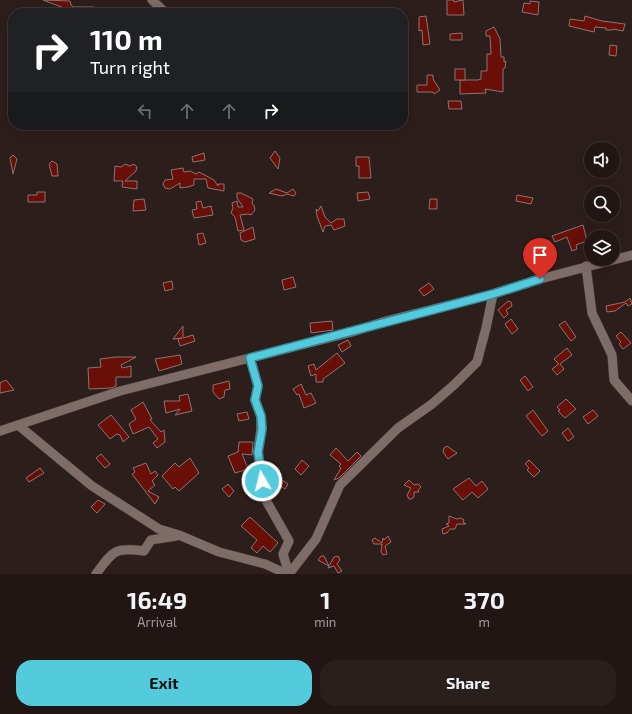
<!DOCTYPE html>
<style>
body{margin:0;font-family:"Exo 2",sans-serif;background:#291f1d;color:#f1f3f6;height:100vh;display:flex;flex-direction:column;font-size:15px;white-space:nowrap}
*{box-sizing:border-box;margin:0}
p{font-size:13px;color:#a29fa0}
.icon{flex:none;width:22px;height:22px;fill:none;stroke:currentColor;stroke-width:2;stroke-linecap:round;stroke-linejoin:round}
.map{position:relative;height:574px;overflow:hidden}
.side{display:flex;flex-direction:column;background:#211614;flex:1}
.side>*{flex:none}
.top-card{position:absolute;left:8px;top:8px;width:400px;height:122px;border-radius:16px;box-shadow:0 4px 16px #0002,0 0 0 1px #3e3534;background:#202124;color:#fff;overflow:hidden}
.buttons{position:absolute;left:584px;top:142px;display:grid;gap:8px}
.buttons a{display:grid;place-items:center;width:36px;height:36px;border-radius:50%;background:#211614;box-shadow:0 4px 16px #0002,0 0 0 1px #3e3534;font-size:20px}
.pin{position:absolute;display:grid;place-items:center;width:34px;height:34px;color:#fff;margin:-41px -17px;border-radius:50% 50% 50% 0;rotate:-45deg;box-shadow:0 0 4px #0007}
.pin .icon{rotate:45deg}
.me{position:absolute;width:44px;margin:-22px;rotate:352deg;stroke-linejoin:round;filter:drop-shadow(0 0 3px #0008)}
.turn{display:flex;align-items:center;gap:14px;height:84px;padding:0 16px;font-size:18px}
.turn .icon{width:52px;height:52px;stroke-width:2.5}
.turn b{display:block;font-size:28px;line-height:34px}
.lanes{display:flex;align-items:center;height:38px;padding:0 16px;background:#0003;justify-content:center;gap:20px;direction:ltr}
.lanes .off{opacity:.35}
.eta{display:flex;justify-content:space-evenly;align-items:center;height:68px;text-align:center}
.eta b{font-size:24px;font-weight:700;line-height:28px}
.action{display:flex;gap:8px;margin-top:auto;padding:8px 16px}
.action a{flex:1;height:46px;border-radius:16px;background:#54cadd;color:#111;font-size:16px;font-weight:700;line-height:46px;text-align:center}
.action a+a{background:#291f1d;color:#f1f3f6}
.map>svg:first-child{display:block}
.building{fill:#6a0e08;stroke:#887673}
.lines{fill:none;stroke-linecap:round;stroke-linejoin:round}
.minor-casing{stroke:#473b39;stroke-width:10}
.minor{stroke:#7e6c69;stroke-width:9}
.route-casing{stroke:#378390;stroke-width:10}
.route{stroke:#54cadd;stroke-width:7}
</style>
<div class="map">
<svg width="632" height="574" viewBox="0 0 632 574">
<rect width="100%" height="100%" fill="#2c1e1b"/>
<g class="building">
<polygon points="43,0 70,1 71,5 73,7 94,7 94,13 64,13 64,8"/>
<polygon points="447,0 454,0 454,2 463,0 464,15 447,15"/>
<polygon points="530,1 539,2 538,15 522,12 524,3 530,4"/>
<polygon points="426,16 430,44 423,45 422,30 419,31 419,17"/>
<polygon points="585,16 602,21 625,24 623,31 613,29 613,30 606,30 606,28 595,27 594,32 569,26 570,19 584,21"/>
<polygon points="494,27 500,39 501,57 504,57 504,62 506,61 505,68 503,69 503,92 485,89 486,93 460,94 460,80 478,80 481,79 481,71 487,71 487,54 491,54 490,36 486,36 486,31"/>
<polygon points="462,33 462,40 450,40 450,34"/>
<polygon points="610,45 617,46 616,56 609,55"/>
<rect x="455" y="69" width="10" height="11"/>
<polygon points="427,75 433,75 433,79 440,90 434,94 433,92 417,92 417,85 427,85"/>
<polygon points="448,101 461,101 462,109 449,109"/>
<polygon points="275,151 280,158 278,169 270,158"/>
<polygon points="204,153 205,160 193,162 192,157"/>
<polygon points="13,155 17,159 13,174 10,158"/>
<polygon points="356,157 369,157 371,178 359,178 359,166 356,166"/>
<polygon points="52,161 57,164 58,176 52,176 49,164"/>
<polygon points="125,164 130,166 134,164 137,167 136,171 125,181 137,181 137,189 122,187 123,181 114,181 115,166 121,167"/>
<polygon points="183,168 184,172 190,171 196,174 199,172 214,180 218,186 218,184 224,184 224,191 208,188 206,179 194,179 194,185 188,187 180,188 180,183 170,189 165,188 163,184 165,180 173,179 171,170"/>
<polygon points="276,189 287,193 293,189 296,193 294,196 287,194 282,196 269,193"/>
<polygon points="37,192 45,192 45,202 28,202 28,195 37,195"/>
<polygon points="368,192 370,199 358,201 357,193"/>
<polygon points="237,193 241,193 253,199 252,204 254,205 255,210 251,215 248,214 240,215 244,230 238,231 235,217 231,213 233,208 232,203 237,201 238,207 243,207 237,198"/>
<polygon points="517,195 533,198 531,204 516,201"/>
<polygon points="144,199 146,210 133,211 134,200"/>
<polygon points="430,199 437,199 437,209 429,209"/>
<polygon points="201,201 203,208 211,206 213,215 194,218 192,210 197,209 196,202"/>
<polygon points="321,206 325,217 331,223 337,219 344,219 345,226 334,230 331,225 325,226 323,232 317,216 316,209 318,211"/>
<polygon points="583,225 587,241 576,245 577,249 572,251 567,237 555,242 552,236"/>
<polygon points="253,227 255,239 245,242 241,240 240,233"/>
<polygon points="203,233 206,243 199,245 197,234"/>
<polygon points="293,277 296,287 284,290 282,280"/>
<polygon points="172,281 173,289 165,291 163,283"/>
<polygon points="429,283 434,289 424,296 419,290"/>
<polygon points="630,298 632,304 628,306 626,303 615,311 607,312 606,306 625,302"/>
<polygon points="508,301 511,302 512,306 506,310 508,314 504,318 498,310"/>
<polygon points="511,319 518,329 512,334 505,324"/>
<polygon points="332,321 333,330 311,333 310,323"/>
<polygon points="565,321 576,337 571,341 559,325"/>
<polygon points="183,326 183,338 193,335 195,341 180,346 178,339 182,338 173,339"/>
<polygon points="621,332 631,343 623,349 619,344 621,342 616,336"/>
<polygon points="348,340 351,346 342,352 338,345"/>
<polygon points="567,348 572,355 560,364 564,369 557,375 552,369 559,364 554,359"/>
<polygon points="337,353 345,363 323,379 323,382 316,382 316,374 311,376 308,366 314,364 316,370"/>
<polygon points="180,355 182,364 159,371 155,359"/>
<polygon points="116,357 136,357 121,365 122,368 131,366 131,377 116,377 116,386 111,388 89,389 88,368 101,367 100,359"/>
<polygon points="525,376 533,387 528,391 520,380"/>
<polygon points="6,380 14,390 0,393 0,383"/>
<polygon points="229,381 230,389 225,390 224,397 219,399 213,392 213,385"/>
<polygon points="301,384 306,395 311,393 316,403 304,408 299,394 297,395 293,389"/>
<polygon points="188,394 192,411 175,415 180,409 166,413 164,401 180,401 179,396"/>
<polygon points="566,399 576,409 565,418 558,411 560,410 557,407"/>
<polygon points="143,402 152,419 150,420 161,432 164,430 165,442 157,448 153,443 158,439 149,427 133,434 129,424 136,419 131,410"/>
<polygon points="533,410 548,431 542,436 526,416"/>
<polygon points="593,410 598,416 588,424 583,417"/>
<polygon points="247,412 249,419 239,421 237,414"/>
<polygon points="111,415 129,437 123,442 120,435 117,434 110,439 98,425"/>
<polygon points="568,428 574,437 568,441 562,433"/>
<polygon points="239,442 253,442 252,455 242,454 248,469 235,473 228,456 238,452"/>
<polygon points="447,446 457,453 448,459 443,452 444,448"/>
<polygon points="336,448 348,461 357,452 361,456 339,478 334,480 341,468 339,466 341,464 330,455"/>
<polygon points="101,454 110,464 105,468 96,458"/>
<polygon points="190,458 199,473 179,491 175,487 173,489 162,476 175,463 179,467"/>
<polygon points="302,460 309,466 301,475 295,469"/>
<polygon points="529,460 540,471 534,477 527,470 529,468 525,464"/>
<polygon points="146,463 151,474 155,471 158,475 152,481 155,485 148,491 159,497 155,504 132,474 135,472 133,468"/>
<polygon points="40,468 44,473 29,482 26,478"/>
<polygon points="275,475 288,484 285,489 272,480"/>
<polygon points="469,478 476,486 482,481 488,489 478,498 472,492 463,500 453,489"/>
<polygon points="409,480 414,485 418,484 421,487 418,490 419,492 414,492 414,497 411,499 409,499 407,495 411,488 404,485"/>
<polygon points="228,484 234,491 229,497 222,489"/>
<polygon points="98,500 105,504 97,513 91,507"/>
<polygon points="449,516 457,519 461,518 464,520 463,522 466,524 457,524 455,529 450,529 447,533 443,534 442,529 449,526 446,524 449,523"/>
<polygon points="250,517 278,543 270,552 263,546 257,553 251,548 257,540 241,526"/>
<polygon points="388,536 391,542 385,546 387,554 383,555 381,552 382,544 374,544 372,540 375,538 382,543 383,538 384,540"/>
<polygon points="321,556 324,556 329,566 334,557 338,556 340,560 337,564 342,571 338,573 334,566 328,568 329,566 318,560"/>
</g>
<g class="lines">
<defs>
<g id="minor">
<polyline points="152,0 166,13"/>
<polyline points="586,266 592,313 612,355 614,380 632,401"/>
<polyline points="250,358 258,386 255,400 261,417 261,429 258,451 262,481 267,502 289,541 283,554 289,574"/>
<polyline points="18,425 92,486 159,529 179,535 219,552 265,564 287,574"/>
<polyline points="0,431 120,391 352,332 386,321 493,294 540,279 632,255"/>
<path d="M96 574C113 551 114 547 144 551L151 540 176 536"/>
<polyline points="289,574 316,539 340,485 398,428 432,404 455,384 477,362 486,328 493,294"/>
</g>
</defs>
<use href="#minor" class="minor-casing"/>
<use href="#minor" class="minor"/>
</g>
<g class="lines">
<defs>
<polyline id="route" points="262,481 258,452 262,429 261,416 255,400 258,386 250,358 493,294 540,279"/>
</defs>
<use href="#route" class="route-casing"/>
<use href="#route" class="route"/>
</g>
</svg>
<div class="buttons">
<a><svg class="icon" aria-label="sound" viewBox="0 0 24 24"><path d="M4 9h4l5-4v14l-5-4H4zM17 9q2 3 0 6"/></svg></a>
<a><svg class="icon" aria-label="search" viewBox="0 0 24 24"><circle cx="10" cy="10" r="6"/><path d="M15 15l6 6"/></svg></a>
<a><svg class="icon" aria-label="layers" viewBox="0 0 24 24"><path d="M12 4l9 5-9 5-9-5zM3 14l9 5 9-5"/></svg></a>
</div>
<div class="pin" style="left:540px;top:279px;background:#d93025"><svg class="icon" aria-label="arrive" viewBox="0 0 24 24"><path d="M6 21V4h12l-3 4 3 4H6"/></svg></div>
<svg class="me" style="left:262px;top:481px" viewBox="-20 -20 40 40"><circle r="17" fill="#54cadd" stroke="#fff" stroke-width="3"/><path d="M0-11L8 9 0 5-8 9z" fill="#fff"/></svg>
<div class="top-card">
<div class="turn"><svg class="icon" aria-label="right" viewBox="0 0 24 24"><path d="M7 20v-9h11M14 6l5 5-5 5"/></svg><div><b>110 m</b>Turn right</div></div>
<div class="lanes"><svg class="icon off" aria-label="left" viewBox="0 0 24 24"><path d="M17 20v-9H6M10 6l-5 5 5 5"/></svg><svg class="icon off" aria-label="ahead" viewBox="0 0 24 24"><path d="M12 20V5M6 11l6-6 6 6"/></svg><svg class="icon off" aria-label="ahead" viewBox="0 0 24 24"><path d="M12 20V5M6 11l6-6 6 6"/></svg><svg class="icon" aria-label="right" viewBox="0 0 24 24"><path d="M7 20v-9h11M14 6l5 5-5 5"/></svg></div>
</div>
</div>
<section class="side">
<div class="eta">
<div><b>16:49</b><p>Arrival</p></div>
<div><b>1</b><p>min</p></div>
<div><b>370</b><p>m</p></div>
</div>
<div class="action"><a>Exit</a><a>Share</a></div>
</section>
